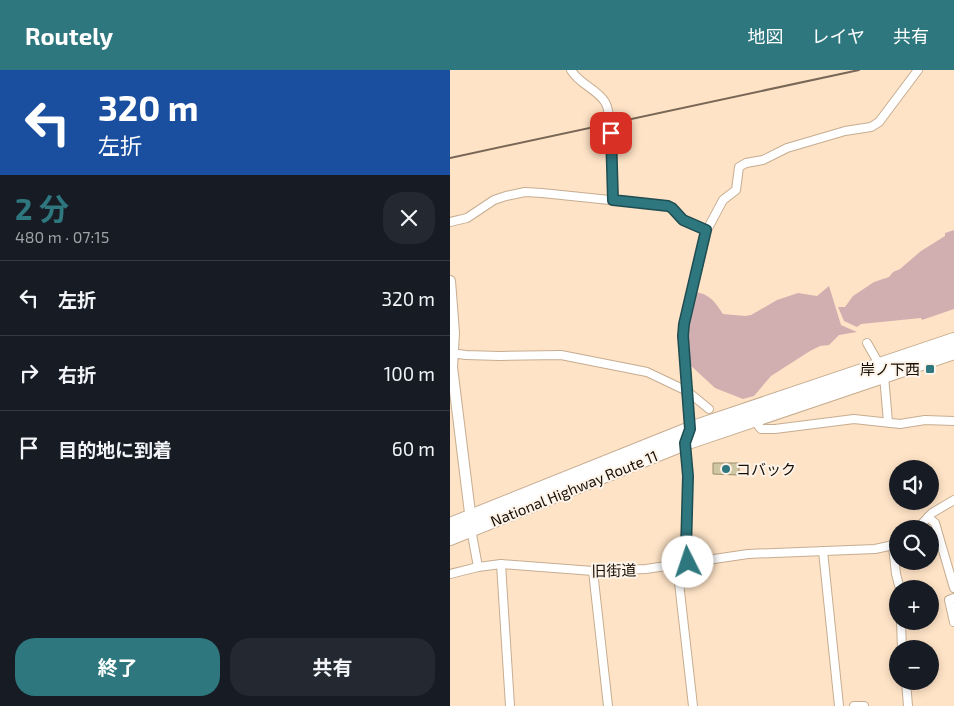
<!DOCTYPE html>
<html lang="ja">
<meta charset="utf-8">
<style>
body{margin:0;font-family:"Exo 2","Noto Sans JP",sans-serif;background:#242831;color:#f1f3f6;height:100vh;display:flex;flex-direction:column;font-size:19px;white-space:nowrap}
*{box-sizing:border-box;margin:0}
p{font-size:16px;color:#9ea1a6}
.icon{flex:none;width:28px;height:28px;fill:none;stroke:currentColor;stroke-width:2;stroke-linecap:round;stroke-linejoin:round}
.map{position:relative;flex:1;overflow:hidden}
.sheet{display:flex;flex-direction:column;background:#171b24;width:450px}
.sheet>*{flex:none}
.guide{background:#1a4fa0;color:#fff;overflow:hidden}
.buttons{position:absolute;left:439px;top:390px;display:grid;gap:10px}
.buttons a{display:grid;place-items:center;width:50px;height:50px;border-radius:50%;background:#171b24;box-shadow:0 2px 8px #0003;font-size:25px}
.pin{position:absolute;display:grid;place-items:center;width:42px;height:42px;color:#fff;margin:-21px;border-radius:10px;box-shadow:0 2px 8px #0006}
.me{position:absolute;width:55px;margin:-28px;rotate:356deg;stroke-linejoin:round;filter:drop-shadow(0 0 4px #0008)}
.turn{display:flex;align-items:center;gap:18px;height:105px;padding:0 15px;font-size:22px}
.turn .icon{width:65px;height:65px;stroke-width:2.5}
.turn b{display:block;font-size:35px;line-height:42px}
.round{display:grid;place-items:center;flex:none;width:52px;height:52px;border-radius:20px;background:#242831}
.headline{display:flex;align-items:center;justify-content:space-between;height:85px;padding:0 15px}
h1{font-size:30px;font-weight:700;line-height:38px;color:#2e777e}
.action{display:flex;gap:10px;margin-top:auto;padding:10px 15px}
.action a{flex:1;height:58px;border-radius:20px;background:#2e777e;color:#fff;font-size:20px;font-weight:700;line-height:58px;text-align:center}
.action a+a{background:#242831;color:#f1f3f6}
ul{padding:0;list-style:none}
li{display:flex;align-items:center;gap:15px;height:75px;padding:0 15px;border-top:1px solid #363941}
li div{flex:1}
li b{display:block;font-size:19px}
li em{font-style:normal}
header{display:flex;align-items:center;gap:30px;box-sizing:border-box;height:70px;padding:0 25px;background:#2e777e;color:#fff}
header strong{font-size:24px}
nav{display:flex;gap:28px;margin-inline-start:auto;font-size:18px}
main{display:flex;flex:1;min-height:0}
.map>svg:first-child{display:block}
.green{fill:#d1afb0}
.building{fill:#cfc7a3;stroke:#978f6d}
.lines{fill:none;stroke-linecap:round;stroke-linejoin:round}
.street-casing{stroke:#c6ad91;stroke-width:10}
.secondary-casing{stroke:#c6ad91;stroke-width:12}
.highway-casing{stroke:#c6ad91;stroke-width:16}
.street{stroke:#fff;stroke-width:8}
.secondary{stroke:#fff;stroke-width:10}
.highway{stroke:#fff;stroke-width:14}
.rail{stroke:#786756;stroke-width:2}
.route-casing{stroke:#1e4d52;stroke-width:12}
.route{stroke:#2e777e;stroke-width:9}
.poi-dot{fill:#2e777e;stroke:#fef3e8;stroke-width:2}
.labels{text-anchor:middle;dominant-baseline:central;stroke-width:4;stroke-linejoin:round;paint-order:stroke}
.poi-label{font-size:15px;fill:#180f05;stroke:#fef3e8;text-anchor:end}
.street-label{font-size:15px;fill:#180f05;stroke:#fef3e8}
</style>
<header>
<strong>Routely</strong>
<nav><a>地図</a><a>レイヤ</a><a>共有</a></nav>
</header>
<main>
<section class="sheet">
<div class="guide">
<div class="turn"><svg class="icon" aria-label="left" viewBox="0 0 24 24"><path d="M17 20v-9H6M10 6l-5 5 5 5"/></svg><div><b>320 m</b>左折</div></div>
</div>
<div class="headline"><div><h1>2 分</h1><p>480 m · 07:15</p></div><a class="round"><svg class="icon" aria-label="close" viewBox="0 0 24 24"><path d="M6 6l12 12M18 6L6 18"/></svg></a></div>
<ul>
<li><svg class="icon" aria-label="left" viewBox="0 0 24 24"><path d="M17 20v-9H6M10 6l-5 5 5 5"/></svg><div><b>左折</b></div><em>320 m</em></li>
<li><svg class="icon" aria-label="right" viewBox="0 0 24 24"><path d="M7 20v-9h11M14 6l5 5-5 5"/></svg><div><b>右折</b></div><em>100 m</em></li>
<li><svg class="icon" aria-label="arrive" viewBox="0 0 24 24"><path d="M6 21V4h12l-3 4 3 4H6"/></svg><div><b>目的地に到着</b></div><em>60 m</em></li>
</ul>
<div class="action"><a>終了</a><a>共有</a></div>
</section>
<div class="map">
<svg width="504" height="636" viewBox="0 0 504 636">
<rect width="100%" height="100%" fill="#fee3c6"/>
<g class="green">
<polygon points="504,160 504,239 472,250 471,248 411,254 407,257 394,251 388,237 395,237 403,226 424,212 439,207 443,202 450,199 471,181 495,166 495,163"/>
<path d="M379 216 391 255 407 262 389 265 379 275 370 276 360 281 321 306 304 326 293 329 265 318 238 293 236 258 245 222C260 224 265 232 273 244L295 246 301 245 327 230 348 223 367 226Z"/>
</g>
<polygon class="building" points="263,393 289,393 289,405 263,404"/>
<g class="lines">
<defs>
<g id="street">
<path d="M121 0C129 14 147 19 155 32 164 47 162 111 163 131"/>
<polyline points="0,152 17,148 44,130 56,126 75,122 92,123 218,136 222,138 233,150 257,160"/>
<polyline points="417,273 429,294"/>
<polyline points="0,283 16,285 50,286 111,285 197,302 237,321 259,339"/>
<polyline points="434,306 438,352"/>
<polyline points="305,349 307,354 311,359 325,359 404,349 450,354 475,350 504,351"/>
<polyline points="478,447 485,453 504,518"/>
<polyline points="21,459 28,497"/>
<polyline points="467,459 482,443 504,430"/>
<polyline points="443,476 446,504 450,519"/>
<polyline points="373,481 389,636"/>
<polyline points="238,492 236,480 238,406 235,373 240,359 233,266 234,254 257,160 273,130 286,120 289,97 296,93 313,90 337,78 395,61 421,57 429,52 468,0"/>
<polyline points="51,494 60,636"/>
<polyline points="227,495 243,636"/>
<polyline points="143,501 158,636"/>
<polyline points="0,504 28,497 51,494 143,501 196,499 298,484 425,479 448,474"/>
<polyline points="504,528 499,530 504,552"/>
<polyline points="451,551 452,579"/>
<polyline points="456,611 458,636"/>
<polyline points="404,636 414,636"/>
</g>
<polyline id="secondary" points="0,211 4,263 2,297 21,451"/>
<g id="highway">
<polyline points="0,455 240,359 504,270"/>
<polyline points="0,468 235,373 504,282"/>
</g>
</defs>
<use href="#street" class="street-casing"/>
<use href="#secondary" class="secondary-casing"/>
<use href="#highway" class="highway-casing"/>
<use href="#street" class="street"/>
<use href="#secondary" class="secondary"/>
<use href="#highway" class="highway"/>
<polyline class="rail" points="0,88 409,0"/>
</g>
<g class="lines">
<defs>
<polyline id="route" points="161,63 163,130 218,136 222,138 233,150 256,160 234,254 233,266 240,359 235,373 238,406 236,480 238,492"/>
</defs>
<use href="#route" class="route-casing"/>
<use href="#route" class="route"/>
</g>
<g class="poi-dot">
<rect x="475" y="294" width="10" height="10" rx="2.5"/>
<circle cx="276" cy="399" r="5"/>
</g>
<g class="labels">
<g class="poi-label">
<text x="470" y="299">岸ノ下西</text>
<text x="286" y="399" text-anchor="start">コバック</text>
</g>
<g class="street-label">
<text transform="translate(124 418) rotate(-22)">National Highway Route 11</text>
<text transform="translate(164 500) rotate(-1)">旧街道</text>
</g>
</g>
</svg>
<div class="buttons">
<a><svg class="icon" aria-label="sound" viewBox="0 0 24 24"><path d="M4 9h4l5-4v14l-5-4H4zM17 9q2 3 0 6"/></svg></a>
<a><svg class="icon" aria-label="search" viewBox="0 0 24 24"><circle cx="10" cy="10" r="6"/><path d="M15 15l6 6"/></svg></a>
<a>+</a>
<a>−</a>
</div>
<div class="pin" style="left:161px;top:63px;background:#d93025"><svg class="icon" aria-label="arrive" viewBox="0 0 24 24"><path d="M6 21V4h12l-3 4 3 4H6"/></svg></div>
<svg class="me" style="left:238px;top:492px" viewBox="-20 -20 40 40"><circle r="19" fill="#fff"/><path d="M0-13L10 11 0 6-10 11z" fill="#2e777e"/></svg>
</div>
</main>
